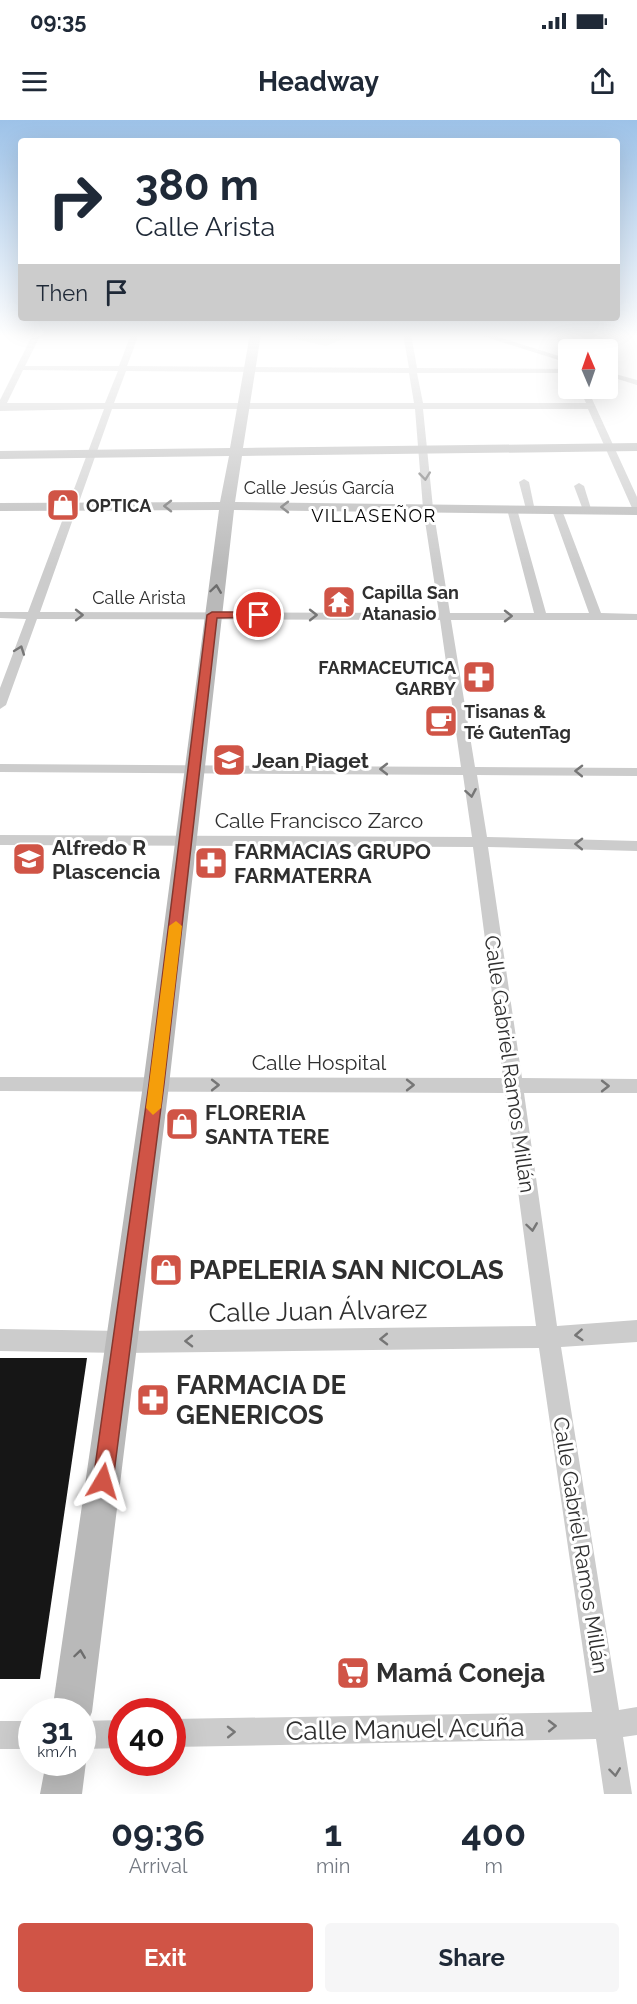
<!DOCTYPE html>
<meta charset="utf-8">
<style>
body{margin:0;font-family:Raleway,sans-serif;background:#f6f6f7;color:#1f2937;height:100vh;display:flex;flex-direction:column;font-size:22px;white-space:nowrap}
*{box-sizing:border-box;margin:0}
p{font-size:20px;color:#747a83}
.icon{flex:none;width:33px;height:33px;fill:none;stroke:currentColor;stroke-width:2;stroke-linecap:round;stroke-linejoin:round}
.map{position:relative;height:1674px;overflow:hidden}
.drawer{display:flex;flex-direction:column;background:#fff;flex:1}
.drawer>*{flex:none}
.hud{position:absolute;left:18px;top:18px;width:602px;height:183px;border-radius:6px;box-shadow:0 6px 24px #0002;background:#fff;color:#1f2937;overflow:hidden}
.needle{width:39px;rotate:358deg}
.controls{position:absolute;left:558px;top:219px;display:grid;gap:12px}
.controls a{display:grid;place-items:center;width:60px;height:60px;border-radius:6px;background:#fff;box-shadow:0 6px 24px #0002;font-size:30px}
.speed{position:absolute;left:18px;top:1578px;display:flex;gap:12px;font-size:30px;font-weight:700;text-align:center}
.speed>*{display:grid;place-content:center;width:78px;height:78px;border-radius:50%;background:#fff;box-shadow:0 6px 24px #0002;line-height:1}
.speed small{font-size:15px;font-weight:400}
.speed .limit{border:9px solid #d22;background:#fff;color:#111}
.pin{position:absolute;display:grid;place-items:center;width:51px;height:51px;color:#fff;margin:-26px;border:3px solid #fff;border-radius:50%;box-shadow:0 2px 6px #0007}
.me{position:absolute;width:66px;margin:-33px;rotate:7deg;stroke-linejoin:round;filter:drop-shadow(0 0 4px #0008)}
.turn{display:flex;align-items:center;gap:21px;height:126px;padding:0 18px;font-size:27px}
.turn .icon{width:78px;height:78px;stroke-width:2.5}
.turn b{display:block;font-size:42px;line-height:51px}
.then{display:flex;align-items:center;height:57px;padding:0 18px;background:#0003;gap:12px;font-size:22px}
.eta{display:flex;justify-content:space-evenly;align-items:center;height:102px;text-align:center}
.eta b{font-size:36px;font-weight:700;line-height:42px}
.primary-button{display:flex;gap:12px;margin-top:auto;padding:12px 18px}
.primary-button a{flex:1;height:69px;border-radius:6px;background:#d05446;color:#fff;font-size:24px;font-weight:700;line-height:69px;text-align:center}
.primary-button a+a{background:#f6f6f7;color:#1f2937}
.status{display:flex;justify-content:space-between;align-items:center;height:42px;padding:0 30px;background:#fff;direction:ltr}
.status svg{height:16px;fill:currentColor}
header{display:flex;justify-content:space-between;align-items:center;height:78px;padding:0 18px;background:#fff;font-size:27px;font-weight:700}
.map>svg:first-child{display:block}
.green{fill:#e2eade}
.building{fill:#161616}
.lines{fill:none;stroke-linecap:round;stroke-linejoin:round}
.street{fill:#ccc;fill-rule:evenodd}
.secondary{fill:#b9b9b9;fill-rule:evenodd}
.oneway{stroke:#767676}
.oneway2{stroke:#6d6d6d}
.route{fill:#d05446;stroke:#87372e;stroke-width:1.5}
.slow{fill:#f59e0b}
.labels{text-anchor:middle;dominant-baseline:central;stroke-width:6;stroke-linejoin:round;paint-order:stroke}
.far-street-label{font-size:18px;fill:#2f2f2f;stroke:#fff}
.far-poi-label{font-size:18px;font-weight:bold;fill:#2f2f2f;stroke:#fff;text-anchor:start}
.far-neighbourhood-label{font-size:18px;letter-spacing:1.5px;fill:#000;stroke:#fff}
.poi-label{font-size:21px;font-weight:bold;fill:#2f2f2f;stroke:#fff;text-anchor:start}
.street-label{font-size:21px;fill:#2f2f2f;stroke:#fff}
.near-poi-label{font-size:26px;font-weight:bold;fill:#2f2f2f;stroke:#fff;text-anchor:start}
.near-street-label{font-size:26px;fill:#2f2f2f;stroke:#fff}
</style>
<div class="status"><b>09:35</b><svg viewBox="0 0 49 12"><path d="M0 12V9h3v3zM5 12V6h3v6zM10 12V3h3v9zM15 12V0h3v12zM26 1h20v11H26zM47 4h2v5h-2z"/></svg></div>
<header><svg class="icon" aria-label="menu" viewBox="0 0 24 24"><path d="M4 6h16M4 12h16M4 18h16"/></svg>Headway<svg class="icon" aria-label="share" viewBox="0 0 24 24"><path d="M12 15V3M7 8l5-5 5 5M5 13v7h14v-7"/></svg></header>
<div class="map">
<svg width="637" height="1674" viewBox="0 0 637 1674">
<rect width="100%" height="100%" fill="#fff"/>
<polygon class="green" points="273,214 355,214 326,226"/>
<polygon class="building" points="0,1238 87,1238 40,1559 0,1559"/>
<g class="lines">
<g class="street">
<path d="M33 214H41L25 246H119L131 214H139L127 246 409 248 403 214H411L417 248 568 249V253H417L423 283H586L579 268H587L637 377V391L632 388 588 289H423L433 388 450 493H534L507 389 512 386 517 389 546 493H589L552 390 557 387 562 390 601 493 637 494V500H451L475 647 637 648V656L477 655 487 717 637 721V731L488 727 522 958 637 959V973H524L557 1206 637 1200V1222L561 1227 619 1590 637 1587V1615L623 1617 632 1674H604L596 1619 172 1627V1599L592 1592 539 1228 122 1233 0 1231V1209L122 1211 536 1206 505 973 0 971V957L503 958 473 727 0 725V715L472 717 463 655 0 652V644L461 647 440 500 37 499 6 585 0 589V568L26 499 0 498V492H28L104 289 0 291V280ZM23 250 118 251 105 283H7ZM126 251 409 253 414 283H114ZM112 289H415L423 388 439 493 40 492Z"/>
<polygon points="476,214 489,214 568,239 568,243"/>
<polygon points="555,214 563,214 570,230 568,235 564,233"/>
<polygon points="608,252 637,260 637,265 608,256"/>
<polygon points="524,359 529,362 535,391 526,389 519,362"/>
<polygon points="579,363 584,366 592,392 583,390 574,366"/>
<polygon points="122,1600 122,1628 82,1629 82,1601"/>
<rect x="0" y="1601" width="32" height="28"/>
</g>
<g class="secondary">
<polygon points="250,214 261,214 243,328 637,323 637,331 242,336 235,382 637,387 637,395 234,390 169,965 92,1592 86,1606 82,1608 82,1592 52,1592 143,965 219,390 0,391 0,383 220,382 229,336 0,339 0,331 230,328"/>
<polygon points="82,1633 86,1642 82,1674 40,1674 46,1642 82,1642"/>
</g>
</g>
<defs><path id="oneway-chevron" d="M-2-3.5L2.5 0L-2 3.5" fill="none" stroke-width="1.6" stroke-linecap="round" stroke-linejoin="round" transform="scale(1.5)"/></defs>
<g class="oneway">
<use href="#oneway-chevron" transform="translate(425 356) rotate(84)"/>
<use href="#oneway-chevron" transform="translate(79 495)"/>
<use href="#oneway-chevron" transform="translate(313 495)"/>
<use href="#oneway-chevron" transform="translate(508 496)"/>
<use href="#oneway-chevron" transform="translate(20 530) rotate(-70)"/>
<use href="#oneway-chevron" transform="translate(384 649) rotate(180)"/>
<use href="#oneway-chevron" transform="translate(579 651) rotate(-179)"/>
<use href="#oneway-chevron" transform="translate(471 673) rotate(80)"/>
<use href="#oneway-chevron" transform="translate(579 724) rotate(-179)"/>
<use href="#oneway-chevron" transform="translate(215 965)"/>
<use href="#oneway-chevron" transform="translate(410 965)"/>
<use href="#oneway-chevron" transform="translate(605 966)"/>
<use href="#oneway-chevron" transform="translate(532 1107) rotate(82)"/>
<use href="#oneway-chevron" transform="translate(579 1215) rotate(176)"/>
<use href="#oneway-chevron" transform="translate(384 1219) rotate(179)"/>
<use href="#oneway-chevron" transform="translate(189 1221) rotate(179)"/>
<use href="#oneway-chevron" transform="translate(552 1606) rotate(-1)"/>
<use href="#oneway-chevron" transform="translate(231 1612) rotate(-1)"/>
<use href="#oneway-chevron" transform="translate(615 1652) rotate(83)"/>
</g>
<g class="oneway2">
<use href="#oneway-chevron" transform="translate(168 386) rotate(-180)"/>
<use href="#oneway-chevron" transform="translate(285 387) rotate(-180)"/>
<use href="#oneway-chevron" transform="translate(216 469) rotate(-82)"/>
<use href="#oneway-chevron" transform="translate(80 1534) rotate(-82)"/>
</g>
<linearGradient id="sky" x2="0" y2="1"><stop stop-color="#9dc2e8"/><stop offset="0.48" stop-color="#fff"/><stop offset="1" stop-color="#fff" stop-opacity="0"/></linearGradient>
<rect width="637" height="449" fill="url(#sky)"/>
<polygon class="route" points="259,492 262,493 262,497 217,498 164,964 113,1361 110,1368 103,1371 96,1368 93,1361 149,964 207,495 212,492"/>
<polygon class="slow" points="176,801 182,806 161,988 153,995 146,988 169,806"/>
<defs>
<symbol id="shop-square" viewBox="-11 -11 22 22"><rect x="-9" y="-9" width="18" height="18" rx="4" fill="#d05446" stroke="#fff"/><path d="M-5-2.5h2.3a2.7 3.5 0 0 1 5.4 0H5L5.5 6h-11ZM-1.5-2.5h3a1.5 2.3 0 0 0-3 0Z" fill="#fff"/></symbol>
<symbol id="temple-square" viewBox="-11 -11 22 22"><rect x="-9" y="-9" width="18" height="18" rx="4" fill="#d05446" stroke="#fff"/><path d="M0-6L5-2H3V0L6.5 2.5H4V6H1.5V3h-3V6H-4V2.5H-6.5L-3 0V-2H-5Z" fill="#fff"/></symbol>
<symbol id="pharmacy-square" viewBox="-11 -11 22 22"><rect x="-9" y="-9" width="18" height="18" rx="4" fill="#d05446" stroke="#fff"/><path d="M-2-6h4v4h4v4h-4v4h-4v-4h-4v-4h4Z" fill="#fff"/></symbol>
<symbol id="cafe-square" viewBox="-11 -11 22 22"><rect x="-9" y="-9" width="18" height="18" rx="4" fill="#d05446" stroke="#fff"/><path d="M-5.5-4.5H6V0H3Q3 3.5 0 3.5H-2.5Q-5.5 3.5-5.5 0ZM3-3.2v2h1.7v-2ZM-6 4.5H4V6H-6Z" fill="#fff"/></symbol>
<symbol id="school-square" viewBox="-11 -11 22 22"><rect x="-9" y="-9" width="18" height="18" rx="4" fill="#d05446" stroke="#fff"/><path d="M0-5L7-2L0 1L-7-2ZM-4 1L0 2.5L4 1V4Q0 6-4 4Z" fill="#fff"/></symbol>
<symbol id="supermarket-square" viewBox="-11 -11 22 22"><rect x="-9" y="-9" width="18" height="18" rx="4" fill="#d05446" stroke="#fff"/><path d="M-6-5.5h2.5l.6 2H6L4.5 2H-2.5L-4.4-4H-6ZM-1.5 3.2a1.3 1.3 0 1 0 .1 0ZM3 3.2a1.3 1.3 0 1 0 .1 0Z" fill="#fff"/></symbol>
</defs>
<g fill-rule="evenodd">
<use href="#shop-square" x="44" y="366" width="38" height="38"/>
<use href="#temple-square" x="320" y="463" width="38" height="38"/>
<use href="#pharmacy-square" x="460" y="538" width="38" height="38"/>
<use href="#cafe-square" x="422" y="582" width="38" height="38"/>
<use href="#school-square" x="210" y="621" width="38" height="38"/>
<use href="#school-square" x="10" y="720" width="38" height="38"/>
<use href="#pharmacy-square" x="192" y="724" width="38" height="38"/>
<use href="#shop-square" x="163" y="985" width="38" height="38"/>
<use href="#shop-square" x="147" y="1131" width="38" height="38"/>
<use href="#pharmacy-square" x="134" y="1261" width="38" height="38"/>
<use href="#supermarket-square" x="334" y="1534" width="38" height="38"/>
</g>
<g class="labels">
<g class="far-street-label">
<text x="319" y="367">Calle Jesús García</text>
<text x="139" y="477">Calle Arista</text>
</g>
<g class="far-poi-label">
<text x="86" y="385">OPTICA</text>
<text x="362" y="472">Capilla San<tspan x="362" dy="21">Atanasio</tspan></text>
<text x="456" y="547" text-anchor="end">FARMACEUTICA<tspan x="456" dy="21">GARBY</tspan></text>
<text x="464" y="591">Tisanas &amp;<tspan x="464" dy="21">Té GutenTag</tspan></text>
</g>
<g class="far-neighbourhood-label">
<text x="374" y="395">VILLASEÑOR</text>
</g>
<g class="poi-label">
<text x="252" y="640">Jean Piaget</text>
<text x="52" y="727">Alfredo R<tspan x="52" dy="24">Plascencia</tspan></text>
<text x="234" y="731">FARMACIAS GRUPO<tspan x="234" dy="24">FARMATERRA</tspan></text>
<text x="205" y="992">FLORERIA<tspan x="205" dy="24">SANTA TERE</tspan></text>
</g>
<g class="street-label">
<text x="319" y="700">Calle Francisco Zarco</text>
<text x="319" y="942">Calle Hospital</text>
<text transform="translate(510 944) rotate(82)">Calle Gabriel Ramos Millán</text>
<text transform="translate(581 1425) rotate(81)">Calle Gabriel Ramos Millán</text>
</g>
<g class="near-poi-label">
<text x="189" y="1150">PAPELERIA SAN NICOLAS</text>
<text x="176" y="1265">FARMACIA DE<tspan x="176" dy="30">GENERICOS</tspan></text>
<text x="376" y="1553">Mamá Coneja</text>
</g>
<g class="near-street-label">
<text transform="translate(318 1191) rotate(-1)">Calle Juan Álvarez</text>
<text transform="translate(405 1609) rotate(-1)">Calle Manuel Acuña</text>
</g>
</g>
</svg>
<div class="controls">
<a><svg class="needle" viewBox="-14 -14 28 28"><path d="M0-13l5 13h-10z" fill="#e53935"/><path d="M0 13l5-13h-10z" fill="#747a83"/></svg></a>
</div>
<div class="speed"><div>31<small>km/h</small></div><div class="limit">40</div></div>
<div class="pin" style="left:259px;top:495px;background:#d93025"><svg class="icon" aria-label="arrive" viewBox="0 0 24 24"><path d="M6 21V4h12l-3 4 3 4H6"/></svg></div>
<svg class="me" style="left:103px;top:1361px" viewBox="-20 -20 40 40"><path d="M0-17L14 15 0 8-14 15z" fill="#d05446" stroke="#fff" stroke-width="4"/></svg>
<div class="hud">
<div class="turn"><svg class="icon" aria-label="right" viewBox="0 0 24 24"><path d="M7 20v-9h11M14 6l5 5-5 5"/></svg><div><b>380 m</b>Calle Arista</div></div>
<div class="then">Then<svg class="icon" aria-label="arrive" viewBox="0 0 24 24"><path d="M6 21V4h12l-3 4 3 4H6"/></svg></div>
</div>
</div>
<section class="drawer">
<div class="eta">
<div><b>09:36</b><p>Arrival</p></div>
<div><b>1</b><p>min</p></div>
<div><b>400</b><p>m</p></div>
</div>
<div class="primary-button"><a>Exit</a><a>Share</a></div>
</section>
